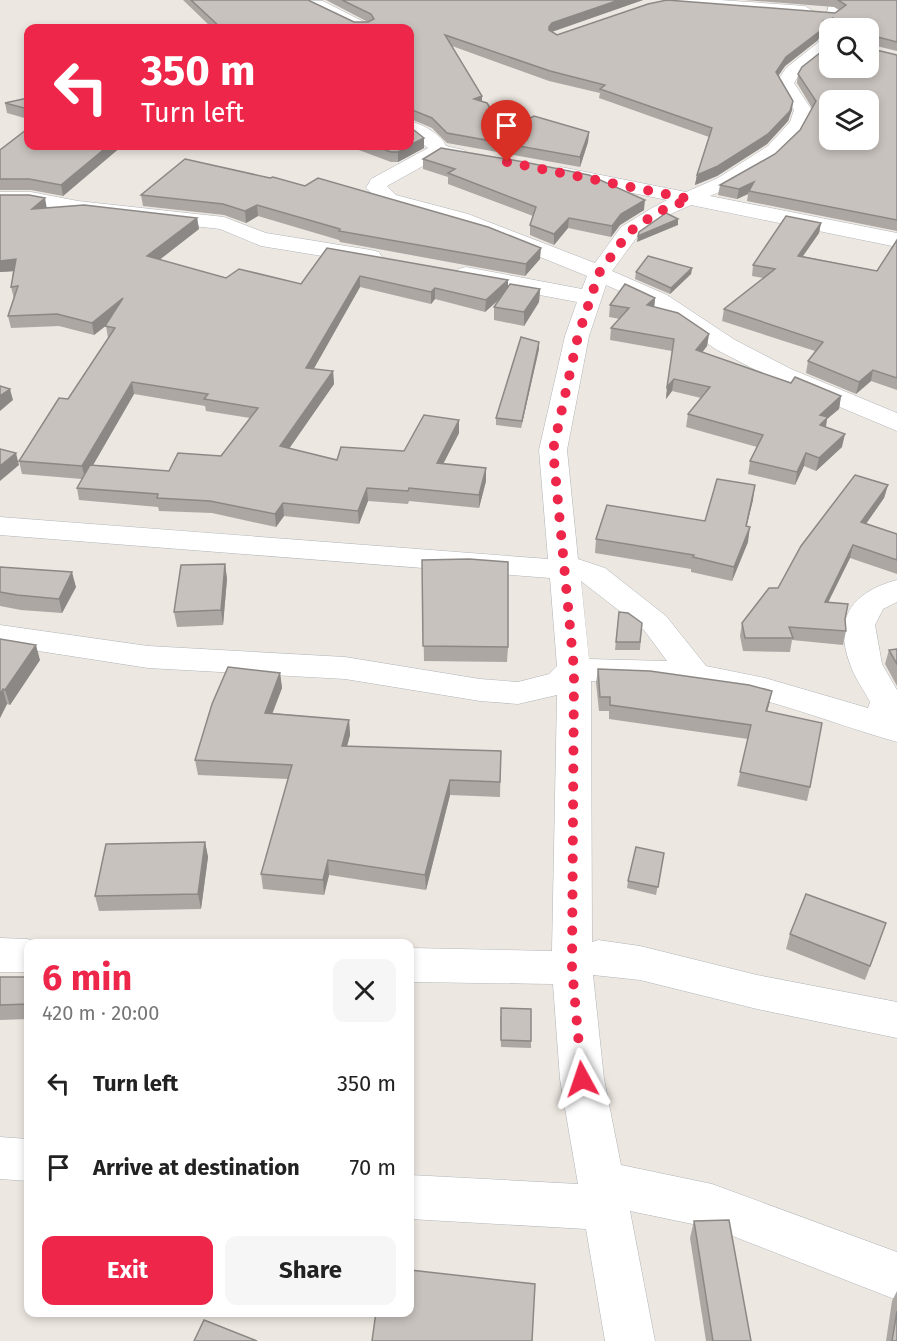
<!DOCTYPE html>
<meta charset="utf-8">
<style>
body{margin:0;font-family:"Fira Sans",sans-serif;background:#f6f6f6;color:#222;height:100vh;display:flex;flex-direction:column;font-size:22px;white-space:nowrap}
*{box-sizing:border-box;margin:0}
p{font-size:20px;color:#767676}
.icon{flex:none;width:33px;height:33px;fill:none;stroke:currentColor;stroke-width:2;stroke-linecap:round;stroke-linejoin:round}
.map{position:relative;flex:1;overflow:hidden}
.drawer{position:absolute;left:24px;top:939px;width:390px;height:378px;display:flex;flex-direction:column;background:#fff;border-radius:12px;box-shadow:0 3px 9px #0003}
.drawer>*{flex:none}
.hud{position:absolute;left:24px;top:24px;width:390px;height:126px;border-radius:12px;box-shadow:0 3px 9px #0003;background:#ed264a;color:#fff;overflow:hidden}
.fabs{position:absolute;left:819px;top:18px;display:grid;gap:12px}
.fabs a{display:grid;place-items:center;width:60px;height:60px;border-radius:12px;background:#fff;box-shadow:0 3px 9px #0003;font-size:30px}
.pin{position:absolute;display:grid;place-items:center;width:51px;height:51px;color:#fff;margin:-62px -26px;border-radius:50% 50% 50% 0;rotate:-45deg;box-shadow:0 0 6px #0007}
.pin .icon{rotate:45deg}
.me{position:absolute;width:66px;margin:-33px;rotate:355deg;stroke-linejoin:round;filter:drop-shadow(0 0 4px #0008)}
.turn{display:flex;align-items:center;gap:21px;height:126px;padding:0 18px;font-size:27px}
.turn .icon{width:78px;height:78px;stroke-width:2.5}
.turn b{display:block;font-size:42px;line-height:51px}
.round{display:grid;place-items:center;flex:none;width:63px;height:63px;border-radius:12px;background:#f6f6f6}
.head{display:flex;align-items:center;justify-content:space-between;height:102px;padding:0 18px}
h1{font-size:36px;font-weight:700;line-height:45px;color:#ed264a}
.cta{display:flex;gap:12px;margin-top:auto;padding:12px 18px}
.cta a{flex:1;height:69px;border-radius:12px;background:#ed264a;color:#fff;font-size:24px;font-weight:700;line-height:69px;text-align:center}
.cta a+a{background:#f6f6f6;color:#222}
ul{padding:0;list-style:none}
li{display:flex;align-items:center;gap:18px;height:84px;padding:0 18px}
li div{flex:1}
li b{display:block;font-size:22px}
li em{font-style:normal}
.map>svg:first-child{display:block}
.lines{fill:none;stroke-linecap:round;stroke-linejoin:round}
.minor-casing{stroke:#afb4b7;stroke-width:1}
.minor{fill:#fff;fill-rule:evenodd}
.wall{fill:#aca7a3;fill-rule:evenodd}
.shaded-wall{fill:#8c8885}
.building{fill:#c8c2be;stroke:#8c8885;stroke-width:1.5;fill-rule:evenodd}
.route{stroke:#ed264a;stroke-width:10;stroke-dasharray:0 18}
</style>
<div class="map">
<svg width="897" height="1341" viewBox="0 0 897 1341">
<rect width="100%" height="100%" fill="#ede7e1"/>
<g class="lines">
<defs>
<g id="minor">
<path d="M296 0 323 1 370 25 372 28C367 29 358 30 353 28 348 27 298 2 296 0Z"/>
<polygon points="664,0 720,0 805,6 813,11 805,16 671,6 666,4"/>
<path d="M830 0H846L838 28H830V50L799 75 794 83 812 110C801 153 748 179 710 196L897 233V247L691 205 666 216 637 237 612 271 667 295 735 340 791 369 897 413V431L773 379 717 350 651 305 606 285 589 336 567 450 578 559 605 568 666 616 706 666 765 678 868 708 870 702C864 690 854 677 850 664 833 618 852 592 897 580V602L883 609 875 625 882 664 897 690V742C844 727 792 706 738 694 689 684 640 682 591 681L592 942 598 940 640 946 757 975 897 1002V1038L757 1009 640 980 593 975 604 1079 621 1165 712 1184 897 1252V1300L712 1228 630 1211 655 1341H605L586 1229 410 1219V1175L578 1184 560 1079 553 984 410 982V948L552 951 557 695 518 704 480 701 345 679 148 668 0 645V625L148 646 345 657 480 679 518 682 549 674 557 666 550 578 0 535V517L548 559 539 450 565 336 577 302 466 281 458 279 455 274 458 269 466 267 582 289 587 276 454 222 382 203 366 188 371 179 428 148 410 135V121C422 124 441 134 446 146L464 150 467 154 464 158 457 160 441 156 387 186 396 195 468 214 595 263 621 227 652 208 667 200 554 177 551 173 554 169 561 167 686 192 718 178 768 146 790 122 794 110 776 83 786 68 820 41ZM581 581 644 630 667 661 589 659Z"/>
<polygon points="0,192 31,192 78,201 224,217 266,233 371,250 379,252 382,257 379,262 371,264 261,246 220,229 78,213 31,204 0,204"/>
<polygon points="0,938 28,939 40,944 28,944 28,972 0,972"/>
<polygon points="0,1137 28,1139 28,1181 0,1179"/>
</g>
</defs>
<use href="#minor" class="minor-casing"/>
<use href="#minor" class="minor"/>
</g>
<g class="wall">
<polygon points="183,0 308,0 354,22 368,22 326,0 643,0 552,32 557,35 835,13 839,10 834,7 745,0 897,0 897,51 868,44 868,28 831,28 831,27 822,30 818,40 785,66 778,76 792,110 788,121 767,144 717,176 695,185 697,175 709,137 599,98 600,93 549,81 452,46 482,101 497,119 515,126 589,132 588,142 580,167 447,143 432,128 411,119 410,120 410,28 212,28"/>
<polygon points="897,55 897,231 747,201 748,194 737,199 718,195 720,185 775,154 800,130 812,108 797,83 798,74"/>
<polygon points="28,98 28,119 7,113 5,103"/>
<polygon points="424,138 424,148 398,162 391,162 348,146 410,146"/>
<polygon points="28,146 122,146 63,196 31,190 0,190 0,150"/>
<polygon points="185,159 540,259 525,276 340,242 339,240 258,216 246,223 224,215 143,206 141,195"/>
<polygon points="423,159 644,210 620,225 611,237 568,228 554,245 530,235 530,225 533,216 448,184 448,177 423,169"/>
<path d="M47 208 197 218 199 229 159 260 226 278 301 284 327 248 508 280V287L540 289 539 302 524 326 494 320V307L501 298 485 312 435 299 431 304 360 287 313 369 333 371 334 384 289 448 337 460 404 451 459 420V433L443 464 486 481 479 508 409 501 408 504 368 501 359 524 284 516 276 527 212 513 159 511 158 507 79 500 77 488 82 479 22 474 19 461 68 399 108 338 106 326 94 335 59 326 11 328 8 316 14 299 11 287 13 271 0 272ZM134 394 205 406 206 411 250 418 221 456 169 471 93 465Z"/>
<polygon points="821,223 819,233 803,256 877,271 897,240 897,390 871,381 856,394 806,373 808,361 815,351 722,321 724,309 763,278 752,276 753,265"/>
<polygon points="692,268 691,274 670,294 635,279 636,272"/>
<polygon points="655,298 654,307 709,334 707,346 702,352 791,383 841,396 839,409 827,419 826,427 842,447 816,471 804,466 795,485 748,474 750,461 757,447 686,427 688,414 701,398 672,391 666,399 672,351 610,340 611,328 620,319 609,317 610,305"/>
<polygon points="539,342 539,349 521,428 496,425 496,418"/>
<polygon points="888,485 884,498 866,524 897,534 897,574 850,558 828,602 845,619 846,631 843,645 792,640 790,652 743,651 740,636 742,623"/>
<polygon points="753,500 746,527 748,542 732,581 691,572 691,569 595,553 596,539 705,521"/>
<polygon points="422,560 508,647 507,662 424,661"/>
<polygon points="225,564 227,579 223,625 177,627 174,612"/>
<polygon points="0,567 76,587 62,613 21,610 0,606"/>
<polygon points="619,612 642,623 640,650 615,650"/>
<polygon points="0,639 40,660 10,705 7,704 0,718"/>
<polygon points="897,649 897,686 885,664 889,650"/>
<polygon points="598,669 772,691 767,711 810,787 807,801 737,786 748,739 609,719 609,711 599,711 596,683"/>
<polygon points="280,673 282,688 272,713 349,720 350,735 347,746 501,751 500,797 450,795 426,890 329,875 324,895 263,889 261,874 288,779 198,775 195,760"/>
<polygon points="205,842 208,857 201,909 99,911 95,896"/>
<polygon points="664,853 656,895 627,888 628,881"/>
<polygon points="790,934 881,938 865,980 786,949"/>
<polygon points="0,977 28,977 28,1019 0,1020"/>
<polygon points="500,1016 531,1041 531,1048 501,1047"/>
<polygon points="694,1221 751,1341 706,1341 690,1238"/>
<polygon points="897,1291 897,1341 886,1341 892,1301"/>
<polygon points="166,1312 191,1312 191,1315"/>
</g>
<g class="shaded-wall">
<polygon points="619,0 643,0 551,32 548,36 549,27 552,23"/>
<polygon points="833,18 831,27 822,30 818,40 785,66 774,82 776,72 786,57 823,21"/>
<polygon points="482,96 482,105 474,99"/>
<polygon points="793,101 792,110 788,121 767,144 717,176 695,185 697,175"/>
<polygon points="589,132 588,142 580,167 580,157"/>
<polygon points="424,138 424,148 398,162 398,152"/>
<polygon points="108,146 122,146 63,196 61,185"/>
<polygon points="754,182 749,191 748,194 737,199 739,189"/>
<polygon points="45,198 47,209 32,209"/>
<polygon points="645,200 644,210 620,225 611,237 612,226 621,214"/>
<polygon points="257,205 258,216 246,223 245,211"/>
<polygon points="197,218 199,229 149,268 147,256"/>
<polygon points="569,218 568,228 554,245 554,234"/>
<polygon points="678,219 678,225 637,242 638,236"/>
<polygon points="821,223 819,233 796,266 798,256"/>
<polygon points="541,248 540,259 525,276 526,264"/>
<polygon points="16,259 18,271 0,272 0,261"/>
<polygon points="692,268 691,274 670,294 671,288"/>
<polygon points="360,276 360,287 307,381 306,368"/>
<polygon points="508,280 508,291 485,312 486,300"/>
<polygon points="435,288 435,299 431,304 431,292"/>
<polygon points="540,289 539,302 524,326 524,312"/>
<polygon points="123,298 125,310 94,335 92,323"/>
<polygon points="655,298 654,310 647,305"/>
<polygon points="709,334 707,346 695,362 696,350"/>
<polygon points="539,342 539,349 521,428 522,421"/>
<polygon points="873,370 871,381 856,394 859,382"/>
<polygon points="333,371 334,384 282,459 280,446"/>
<polygon points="674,379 672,391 666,399 667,387"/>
<polygon points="132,382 134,394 85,479 82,466"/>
<polygon points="10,389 13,400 0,411 0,396"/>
<polygon points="841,396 839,409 827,419 825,430 818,438 820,415"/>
<polygon points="459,420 459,433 437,476 437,463"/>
<polygon points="845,434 842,447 816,471 819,458"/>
<polygon points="16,453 19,465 0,481 0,466"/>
<polygon points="806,453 804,466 795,485 797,472"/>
<polygon points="486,468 486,481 479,508 479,495"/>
<polygon points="755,485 753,500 743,541 746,526"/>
<polygon points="888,485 884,498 858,535 861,522"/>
<polygon points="367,488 368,501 359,524 358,511"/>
<polygon points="283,503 284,516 276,527 275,514"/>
<polygon points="750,527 748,542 732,581 734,567"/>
<polygon points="853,545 850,558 822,615 825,602"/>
<polygon points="225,564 227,579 223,625 221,610"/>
<polygon points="72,572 76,587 62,613 59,599"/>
<polygon points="36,645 40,660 10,705 5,690"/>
<polygon points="280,673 282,688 267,728 265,713"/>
<polygon points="3,689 7,704 0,718 0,695"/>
<polygon points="772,691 769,705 763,725 766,711"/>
<polygon points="349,720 350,735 343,761 342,746"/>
<polygon points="450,780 450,795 426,890 425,875"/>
<polygon points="205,842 208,857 201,909 198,894"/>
<polygon points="328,860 329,875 324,895 323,880"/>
<polygon points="413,1013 414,1028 410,1078 410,1058"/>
</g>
<g class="building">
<polygon points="191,0 308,0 354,22 368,22 374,19 371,14 342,0 619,0 552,23 549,27 549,30 557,35 648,4 667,0 835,13 846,5 838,0 897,0 897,42 870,35 868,36 868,28 833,28 833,18 823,21 820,31 786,57 776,72 793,101 790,111 768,134 718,166 697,175 712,128 600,89 605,85 550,71 445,35 482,96 474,99 487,103 497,119 515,126 534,116 589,132 580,157 447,133 432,118 410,109 410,110 410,28 221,28"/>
<path d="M830 45V68H868V48L897 55V220L749 191 754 182 739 189 720 185 775 154 800 130 816 101 798 74 802 67ZM830 100H868V140H830Z"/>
<polygon points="28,98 28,109 5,103"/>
<polygon points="410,127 424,138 410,145"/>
<polygon points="26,130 28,130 28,146 108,146 61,185 29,179 0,179 0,150"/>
<polygon points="374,146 409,146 398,152 391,152"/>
<polygon points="441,148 524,162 589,175 645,200 621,214 612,226 569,218 554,234 530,225 536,207 448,173 455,169 423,159"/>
<polygon points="185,159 270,178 273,177 305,186 318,178 488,227 541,248 526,264 339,231 340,229 257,205 245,211 223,204 141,195"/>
<polygon points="0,195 29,195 45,198 32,209 84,205 197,218 147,256 226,278 239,269 301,284 327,248 508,280 486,300 435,288 431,292 360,276 306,368 333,371 280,446 337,460 341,447 404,451 424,415 459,420 437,463 486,468 479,495 409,488 408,491 367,488 358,511 283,503 275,514 210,501 157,498 158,494 77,488 90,465 169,471 178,453 221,456 258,408 204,399 208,394 132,382 82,466 19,461 59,398 68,399 115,328 105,326 123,298 92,323 57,314 8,316 18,286 11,287 16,259 0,261"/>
<polygon points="666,213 678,219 638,236 639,232"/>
<polygon points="786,216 821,223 798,256 877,271 897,240 897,378 873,370 859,382 808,361 823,342 724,309 775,269 753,265"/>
<polygon points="648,256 692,268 671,288 636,272"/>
<polygon points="510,284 540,289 524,312 494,307"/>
<polygon points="625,284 655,298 647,305 678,313 709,334 696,350 791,383 795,377 841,396 820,415 828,417 820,425 845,434 819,458 806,453 797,472 750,461 763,435 688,414 710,387 674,379 667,387 674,339 611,328 629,308 610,305"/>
<polygon points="521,337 539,342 522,421 496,418"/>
<polygon points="0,386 10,389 0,396"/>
<polygon points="0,449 16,453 0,466"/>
<polygon points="855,475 888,485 861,522 897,534 897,560 853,545 825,602 848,604 845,619 846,631 789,627 793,638 745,638 742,623 769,588 778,588 801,546"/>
<polygon points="717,479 755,485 746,526 750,527 734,567 693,557 694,555 596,539 607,505 705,521"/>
<polygon points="469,559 508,562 508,647 423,646 422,560"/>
<polygon points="225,564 221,610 174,612 181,565"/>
<polygon points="0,567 72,572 59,599 17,595 0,592"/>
<polygon points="619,612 628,613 642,623 640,642 616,642"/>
<polygon points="0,639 36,645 5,690 3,689 0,695"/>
<polygon points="897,649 897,664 889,650"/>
<polygon points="228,667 280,673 265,713 349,720 342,746 501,751 500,782 450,780 425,875 328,860 323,880 261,874 292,765 195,760 212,704"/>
<polygon points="598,669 650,671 749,685 772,691 766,711 822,723 810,787 740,772 751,725 610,705 610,697 600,697"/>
<polygon points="205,842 198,894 95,896 106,844"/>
<polygon points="636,847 664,853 658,887 628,881"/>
<polygon points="806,894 886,923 870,966 790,934"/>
<polygon points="0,977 28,977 28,1004 0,1005"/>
<polygon points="501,1008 531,1009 531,1041 501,1040"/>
<polygon points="410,1013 413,1013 410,1058"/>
<polygon points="729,1220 751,1341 713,1341 694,1221"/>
<polygon points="410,1270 535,1284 532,1341 372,1341 376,1312 410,1312"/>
<polygon points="897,1311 897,1341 892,1341"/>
<polygon points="204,1320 257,1341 194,1341"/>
</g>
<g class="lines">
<polyline class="route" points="507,162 690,199 658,212 629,232 599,273 578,336 553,450 574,669 572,968 582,1079"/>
</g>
</svg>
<div class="fabs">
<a><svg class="icon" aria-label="search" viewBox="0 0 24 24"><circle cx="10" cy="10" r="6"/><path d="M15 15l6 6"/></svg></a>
<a><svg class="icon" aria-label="layers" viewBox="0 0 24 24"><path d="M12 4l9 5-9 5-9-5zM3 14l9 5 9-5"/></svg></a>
</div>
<div class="pin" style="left:507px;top:162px;background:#d93025"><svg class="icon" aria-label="arrive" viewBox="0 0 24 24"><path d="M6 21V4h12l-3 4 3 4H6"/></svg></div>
<svg class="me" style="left:582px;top:1079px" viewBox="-20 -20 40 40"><path d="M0-17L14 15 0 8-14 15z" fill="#ed264a" stroke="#fff" stroke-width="4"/></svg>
<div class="hud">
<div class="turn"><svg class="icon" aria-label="left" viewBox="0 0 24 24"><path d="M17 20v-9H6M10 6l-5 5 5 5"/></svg><div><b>350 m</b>Turn left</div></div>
</div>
<section class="drawer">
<div class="head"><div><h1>6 min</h1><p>420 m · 20:00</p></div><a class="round"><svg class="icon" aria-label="close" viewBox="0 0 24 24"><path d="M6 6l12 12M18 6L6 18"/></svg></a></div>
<ul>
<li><svg class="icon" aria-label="left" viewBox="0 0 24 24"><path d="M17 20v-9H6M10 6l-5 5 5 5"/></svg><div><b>Turn left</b></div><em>350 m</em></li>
<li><svg class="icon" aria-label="arrive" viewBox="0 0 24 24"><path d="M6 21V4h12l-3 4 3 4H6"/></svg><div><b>Arrive at destination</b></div><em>70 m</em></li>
</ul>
<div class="cta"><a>Exit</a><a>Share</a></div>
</section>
</div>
